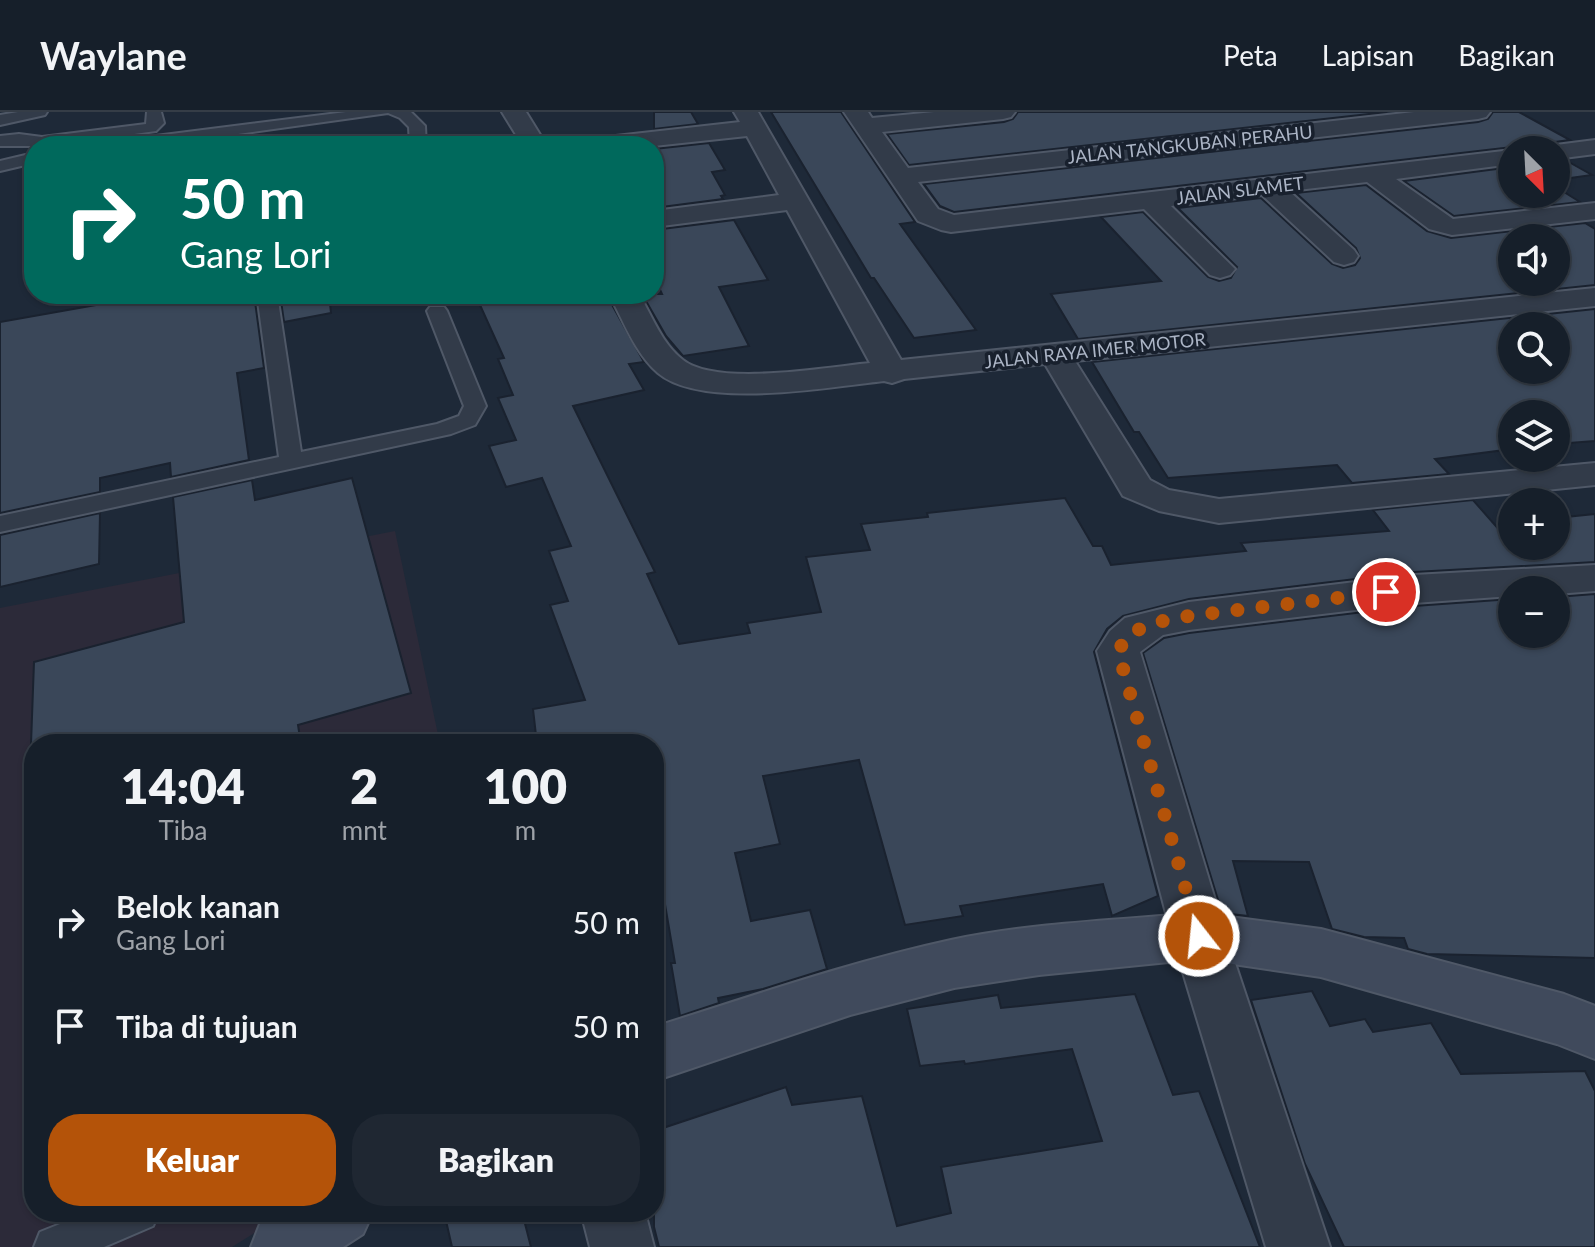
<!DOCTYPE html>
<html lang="id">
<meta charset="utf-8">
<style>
body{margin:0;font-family:Lato,sans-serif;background:#1f2732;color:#f1f3f6;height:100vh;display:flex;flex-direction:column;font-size:30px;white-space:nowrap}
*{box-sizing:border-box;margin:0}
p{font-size:26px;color:#9ea2a8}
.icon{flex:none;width:44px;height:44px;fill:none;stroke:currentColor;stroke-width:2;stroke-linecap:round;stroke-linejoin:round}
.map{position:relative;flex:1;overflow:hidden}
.panel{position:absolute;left:24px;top:622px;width:640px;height:488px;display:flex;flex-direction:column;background:#161f2a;border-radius:32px;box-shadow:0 2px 6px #0004,0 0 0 2px #353d47}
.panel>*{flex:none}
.banner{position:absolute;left:24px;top:24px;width:640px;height:168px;border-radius:32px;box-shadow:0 2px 6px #0004,0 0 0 2px #353d47;background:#00695c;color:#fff;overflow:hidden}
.needle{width:52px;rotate:156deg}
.controls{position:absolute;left:1498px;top:24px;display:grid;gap:16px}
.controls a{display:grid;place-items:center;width:72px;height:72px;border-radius:50%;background:#161f2a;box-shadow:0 2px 6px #0004,0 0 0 2px #353d47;font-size:40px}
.pin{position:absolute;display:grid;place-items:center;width:68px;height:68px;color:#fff;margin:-34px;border:4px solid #fff;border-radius:50%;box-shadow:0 2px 8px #0007}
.me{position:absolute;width:88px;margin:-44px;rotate:344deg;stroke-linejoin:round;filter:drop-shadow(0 0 6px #0008)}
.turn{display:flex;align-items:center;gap:28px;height:168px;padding:0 24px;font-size:36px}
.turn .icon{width:104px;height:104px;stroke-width:2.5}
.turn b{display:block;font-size:56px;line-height:68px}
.eta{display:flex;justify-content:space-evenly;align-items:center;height:136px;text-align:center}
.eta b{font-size:48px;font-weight:800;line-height:56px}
.cta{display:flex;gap:16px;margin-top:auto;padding:16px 24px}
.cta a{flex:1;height:92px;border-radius:32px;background:#b45309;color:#fff;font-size:32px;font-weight:800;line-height:92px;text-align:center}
.cta a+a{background:#1f2732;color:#f1f3f6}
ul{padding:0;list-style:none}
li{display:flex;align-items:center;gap:24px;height:104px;padding:0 24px}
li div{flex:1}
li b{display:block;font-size:30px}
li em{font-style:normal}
header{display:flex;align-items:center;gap:48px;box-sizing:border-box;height:112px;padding:0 40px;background:#161f2a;border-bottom:2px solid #353d47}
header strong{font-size:38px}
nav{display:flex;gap:44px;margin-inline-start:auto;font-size:28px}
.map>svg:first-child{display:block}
.medical{fill:#2c2a39}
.building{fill:#3a4759;stroke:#1a222f;stroke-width:2;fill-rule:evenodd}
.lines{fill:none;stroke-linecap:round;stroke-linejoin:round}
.lane-casing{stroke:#4f5867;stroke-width:4}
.street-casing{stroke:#4f5867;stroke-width:4}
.secondary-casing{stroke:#4f5867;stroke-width:4}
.lane{fill:#323b49;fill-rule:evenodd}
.street{fill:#323b49;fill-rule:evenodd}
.secondary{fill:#404a5c;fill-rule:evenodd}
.route{stroke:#b45309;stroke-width:14;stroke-dasharray:0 25.2}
.labels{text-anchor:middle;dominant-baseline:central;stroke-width:7;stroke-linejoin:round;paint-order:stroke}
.far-street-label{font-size:18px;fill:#acb5c6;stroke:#18202d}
</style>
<header>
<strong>Waylane</strong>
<nav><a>Peta</a><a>Lapisan</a><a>Bagikan</a></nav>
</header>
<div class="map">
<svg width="1595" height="1135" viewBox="0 0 1595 1135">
<rect width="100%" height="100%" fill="#1e2938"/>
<polygon class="medical" points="395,419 440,632 34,632 34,1100 288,1100 232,1135 0,1135 0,496"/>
<g class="building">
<polygon points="654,0 691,0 698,12 654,17"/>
<polygon points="771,0 841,0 915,110 900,112 976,218 914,226 874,166 871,166"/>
<polygon points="1018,0 1387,0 909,53 887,22 1004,10 1013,7"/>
<polygon points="1493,0 1519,0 1570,28 1555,30 1542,38 1515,38 1512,35 954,100 940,94 924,72 1478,10 1488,7"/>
<polygon points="709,31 725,58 712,60 725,83 721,84 723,87 654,96 654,37"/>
<polygon points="1567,49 1592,63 1556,68 1556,50"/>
<polygon points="1512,55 1512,82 1556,82 1556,75 1580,90 1454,104 1404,69"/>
<path d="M1366 73 1427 119 1451 126 1585 111 1595 117V173L1078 227 1051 182 1161 169 1101 105 1143 100 1208 165 1219 169 1231 166 1237 155 1178 96 1261 86 1332 152 1343 156 1355 153 1360 146 1356 136 1296 81ZM1512 126H1556V170H1512Z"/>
<polygon points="734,108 768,168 719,175 749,234 683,244 666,224 642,182 662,182 654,165 654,118"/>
<polygon points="158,182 186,182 187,192 254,182 264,256 237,261 249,348 171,365 170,351 100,366 100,380 0,401 0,210"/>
<polygon points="280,182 329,182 331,201 284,210"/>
<polygon points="475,182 606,182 644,250 629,252 644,278 573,294 655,460 647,462 679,532 750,521 747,511 821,500 806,445 870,438 861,412 928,405 927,401 1065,386 1093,434 1102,434 1111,453 1246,439 1241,431 1389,419 1373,398 1473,388 1501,420 1512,419 1512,434 1556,434 1556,406 1595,402 1595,450 1414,460 1189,487 1123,504 1107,517 1094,540 1158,784 1112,804 1103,772 960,794 963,804 905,813 859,648 763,664 780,732 735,741 751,809 810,798 827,857 763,877 718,886 719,891 680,904 671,851 675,851 654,728 654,632 537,632 533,597 585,588 550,493 568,489 549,439 571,434 542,366 506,375 489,334 516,328 498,286 513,283 498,247 504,246"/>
<path d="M1595 197V329L1556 332V302H1512V337L1435 347 1449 362 1352 371 1337 353 1168 366 1139 320H1134L1092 250ZM1512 214H1556V258H1512Z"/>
<polygon points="352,366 411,581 298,613 301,632 31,632 34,550 184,510 173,385 252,368 255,388"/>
<polygon points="100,401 99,452 0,475 0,423"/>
<polygon points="1595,482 1595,846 1427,842 1408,837 1404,826 1364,825 1332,817 1309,750 1233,749 1248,804 1222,801 1143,541 1164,526 1189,521 1414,494 1512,487 1512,522 1556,522 1556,485"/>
<polygon points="1312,879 1330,914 1365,907 1373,920 1431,911 1461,962 1585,959 1595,979 1595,1135 1344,1135 1305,1052 1251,888"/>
<polygon points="1135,882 1173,983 1199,979 1260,1135 659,1135 654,1115 654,1019 786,975 792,993 862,984 897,1114 951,1101 941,1055 1102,1029 1072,937 965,952 964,949 920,954 907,897 998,883 1001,896"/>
<polygon points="444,1100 522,1100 531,1135 452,1135"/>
</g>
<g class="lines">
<defs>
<g id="lane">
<polygon points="18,0 47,0 45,3 0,13 0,3"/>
<polygon points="147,0 161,0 164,11 156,19 47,34 0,34 0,24 19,22 42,25 146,12"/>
<polygon points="346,0 411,0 425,14 426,34 410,34 409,15 400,6 388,1 152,34 108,34 116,29"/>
<polygon points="34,41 34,51 0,59 0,49"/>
<polygon points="257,182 277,182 301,340 437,312 459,304 464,294 427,199 430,195 444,195 447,199 486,294 475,313 451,322 0,420 0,404 279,345"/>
<polygon points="90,1100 159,1100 153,1114 104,1135 34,1135 40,1120"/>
</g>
<g id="street">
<polygon points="502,0 526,0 547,34 523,34"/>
<path d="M734 0H758L901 248 1595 176V194L1075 249 1150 368 1169 378 1219 387 1595 351V373L1219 411 1159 399 1123 384 1045 252 904 267 892 271 884 269C830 275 702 298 658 261 635 241 623 208 609 182H639C652 204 662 232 683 248 717 275 827 255 870 251L787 98 654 115V99L779 83 747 24 654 34H577L580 29 589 27 740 10Z"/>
<polygon points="844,0 868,0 872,6 934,0 1015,0 1011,5 1003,7 882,20 908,56 1414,0 1490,0 1486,5 1478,7 918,70 938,97 954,103 1512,38 1512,52 1396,67 1453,107 1595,91 1595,107 1452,123 1429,117 1367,70 1289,79 1354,138 1358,144 1354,150 1344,153 1334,150 1262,83 1171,94 1235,157 1230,163 1220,166 1210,163 1144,97 951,120 941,118 918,109"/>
<polygon points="1595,28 1595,42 1556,47 1556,38 1545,38 1556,33"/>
<polygon points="1595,453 1595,479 1556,482 1556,478 1512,478 1512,484 1414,491 1189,518 1163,523 1140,540 1226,824 1330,1135 1266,1135 1172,824 1097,539 1110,519 1125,506 1189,490 1414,463"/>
<polygon points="581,1100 645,1100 654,1135 590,1135"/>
</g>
<g id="secondary">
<path d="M1199 801 1321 817 1564 882 1595 894V947L1557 932 1321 865 1199 847 1039 863 954 876 850 903 654 969V915C753 884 850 850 951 828 1032 811 1117 808 1199 801Z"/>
<polygon points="281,1100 373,1100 363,1122 343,1135 251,1135 260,1112"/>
</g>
</defs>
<use href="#lane" class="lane-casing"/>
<use href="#street" class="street-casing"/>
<use href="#secondary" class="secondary-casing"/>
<use href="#lane" class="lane"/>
<use href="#street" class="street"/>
<use href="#secondary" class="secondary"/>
</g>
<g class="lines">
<polyline class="route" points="1199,824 1118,539 1129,522 1153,511 1189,504 1386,480"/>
</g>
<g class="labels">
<g class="far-street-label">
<text transform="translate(1190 32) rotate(-6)">JALAN TANGKUBAN PERAHU</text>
<text transform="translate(1240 78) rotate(-7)">JALAN SLAMET</text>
<text transform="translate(1095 238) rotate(-6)">JALAN RAYA IMER MOTOR</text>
</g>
</g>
</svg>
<div class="controls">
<a><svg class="needle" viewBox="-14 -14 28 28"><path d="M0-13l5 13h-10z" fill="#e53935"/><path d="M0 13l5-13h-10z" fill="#9ea2a8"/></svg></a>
<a><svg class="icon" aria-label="sound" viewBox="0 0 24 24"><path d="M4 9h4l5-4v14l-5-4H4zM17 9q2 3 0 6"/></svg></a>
<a><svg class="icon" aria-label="search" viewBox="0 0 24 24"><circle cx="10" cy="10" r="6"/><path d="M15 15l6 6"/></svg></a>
<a><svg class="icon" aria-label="layers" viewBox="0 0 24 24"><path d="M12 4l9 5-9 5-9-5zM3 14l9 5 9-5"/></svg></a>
<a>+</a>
<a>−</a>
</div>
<div class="pin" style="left:1386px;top:480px;background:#d93025"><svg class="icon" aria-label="arrive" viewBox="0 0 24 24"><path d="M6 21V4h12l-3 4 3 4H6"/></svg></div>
<svg class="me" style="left:1199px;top:824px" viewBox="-20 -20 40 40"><circle r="17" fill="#b45309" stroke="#fff" stroke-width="3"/><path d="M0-11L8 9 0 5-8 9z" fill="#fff"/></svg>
<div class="banner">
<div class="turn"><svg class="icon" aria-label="right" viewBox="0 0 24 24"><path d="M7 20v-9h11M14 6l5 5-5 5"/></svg><div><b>50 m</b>Gang Lori</div></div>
</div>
<section class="panel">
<div class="eta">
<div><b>14:04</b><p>Tiba</p></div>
<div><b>2</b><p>mnt</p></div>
<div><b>100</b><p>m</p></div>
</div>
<ul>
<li><svg class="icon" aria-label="right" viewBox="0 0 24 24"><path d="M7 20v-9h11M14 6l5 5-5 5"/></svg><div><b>Belok kanan</b><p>Gang Lori</p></div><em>50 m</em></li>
<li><svg class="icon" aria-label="arrive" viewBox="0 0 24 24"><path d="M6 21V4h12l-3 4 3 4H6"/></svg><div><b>Tiba di tujuan</b></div><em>50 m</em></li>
</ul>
<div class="cta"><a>Keluar</a><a>Bagikan</a></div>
</section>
</div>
